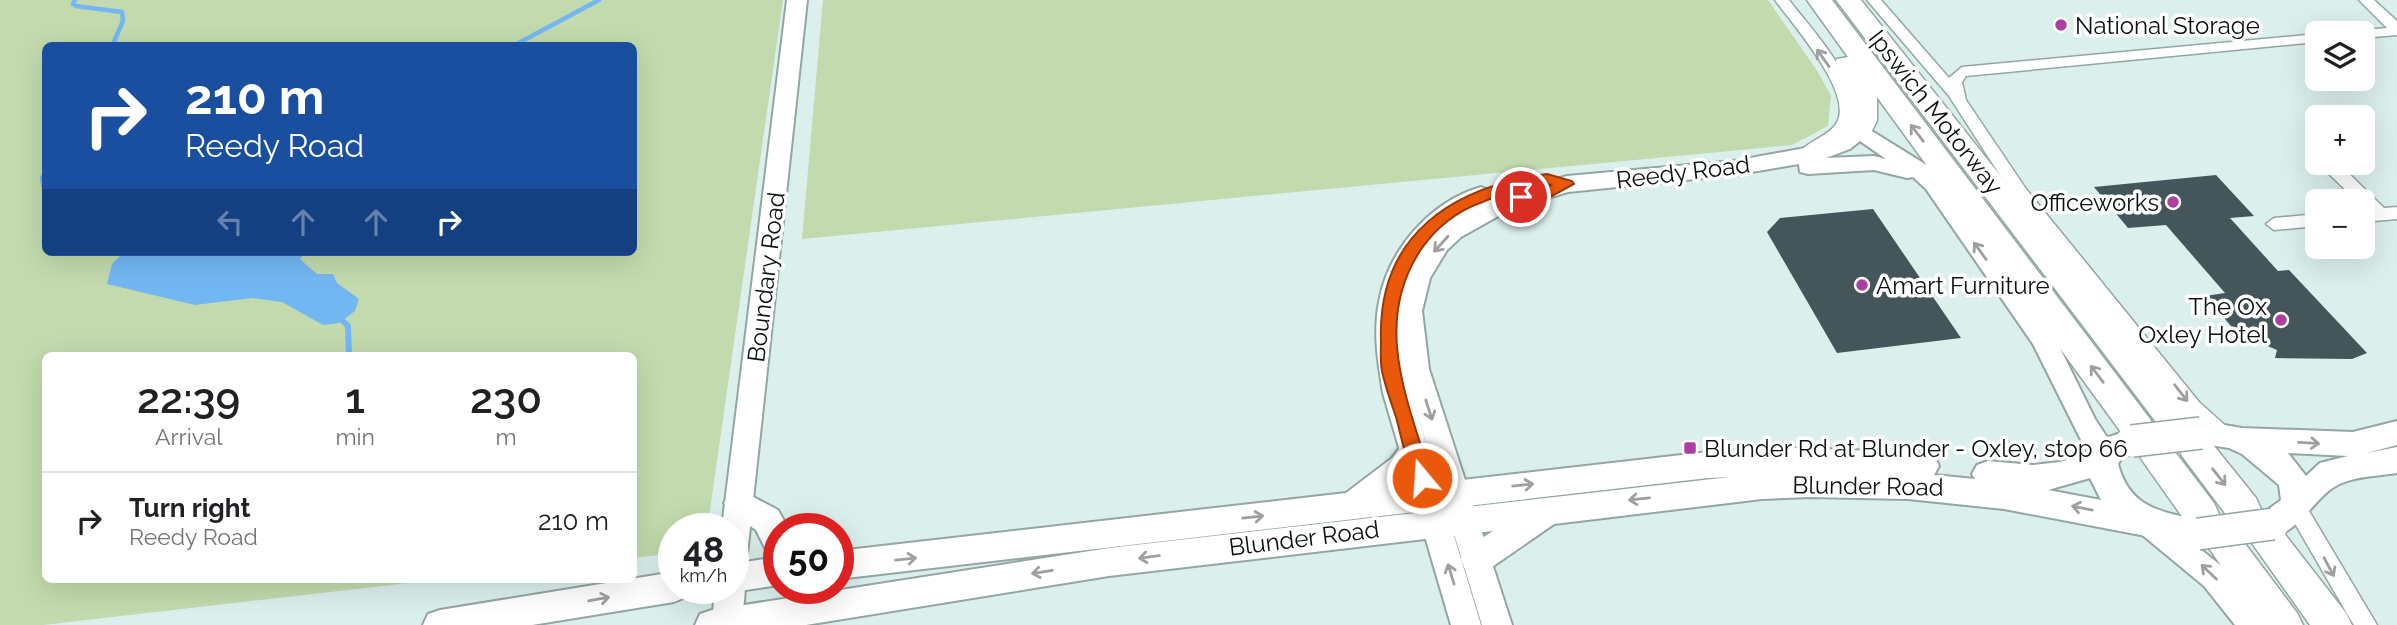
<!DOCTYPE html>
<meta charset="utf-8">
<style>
body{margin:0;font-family:Raleway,sans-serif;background:#f2f2f2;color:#202124;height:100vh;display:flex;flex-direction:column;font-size:26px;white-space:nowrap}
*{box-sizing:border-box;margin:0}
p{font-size:23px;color:#757577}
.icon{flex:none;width:38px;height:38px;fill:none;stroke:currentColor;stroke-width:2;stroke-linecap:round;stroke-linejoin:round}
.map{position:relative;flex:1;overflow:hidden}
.drawer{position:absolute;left:42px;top:352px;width:595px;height:231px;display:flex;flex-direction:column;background:#fff;border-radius:10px;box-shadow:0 7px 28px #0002}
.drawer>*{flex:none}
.top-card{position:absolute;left:42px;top:42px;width:595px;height:214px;border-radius:10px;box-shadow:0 7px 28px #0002;background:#1a4fa0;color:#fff;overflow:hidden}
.buttons{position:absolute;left:2305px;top:21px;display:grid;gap:14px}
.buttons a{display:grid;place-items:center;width:70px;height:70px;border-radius:10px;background:#fff;box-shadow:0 7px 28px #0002;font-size:35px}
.speed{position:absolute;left:658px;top:513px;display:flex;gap:14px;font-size:35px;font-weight:700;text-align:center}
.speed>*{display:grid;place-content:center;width:91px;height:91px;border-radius:50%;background:#fff;box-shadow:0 7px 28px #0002;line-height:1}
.speed small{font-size:18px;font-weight:400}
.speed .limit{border:10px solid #d22;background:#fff;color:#111}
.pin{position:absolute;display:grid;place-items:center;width:60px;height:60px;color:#fff;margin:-30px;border:4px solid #fff;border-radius:50%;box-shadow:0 2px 7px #0007}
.me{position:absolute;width:77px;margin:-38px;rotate:342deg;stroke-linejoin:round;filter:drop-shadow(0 0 5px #0008)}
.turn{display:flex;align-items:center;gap:24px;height:147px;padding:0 28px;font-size:32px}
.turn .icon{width:91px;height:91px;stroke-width:2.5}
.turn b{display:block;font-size:49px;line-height:60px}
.lanes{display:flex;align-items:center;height:66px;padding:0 28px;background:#0003;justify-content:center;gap:35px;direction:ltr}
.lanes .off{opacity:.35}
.eta{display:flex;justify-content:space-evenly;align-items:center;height:119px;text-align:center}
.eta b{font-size:42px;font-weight:600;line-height:49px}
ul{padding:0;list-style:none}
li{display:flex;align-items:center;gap:21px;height:98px;padding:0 28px;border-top:2px solid #e0e0e0}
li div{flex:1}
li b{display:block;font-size:26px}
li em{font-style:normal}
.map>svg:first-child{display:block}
.green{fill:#c2daad;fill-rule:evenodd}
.water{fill:#73b7f2}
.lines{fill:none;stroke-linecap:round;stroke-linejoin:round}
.stream-far1{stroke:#73b7f2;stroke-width:4.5}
.stream{stroke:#73b7f2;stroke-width:6}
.building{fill:#45565a}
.street-casing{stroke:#93a6a4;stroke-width:3}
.secondary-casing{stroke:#93a6a4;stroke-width:4}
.primary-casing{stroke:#93a6a4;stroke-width:4}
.highway-casing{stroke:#93a6a4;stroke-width:3}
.street{fill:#fff;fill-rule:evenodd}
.secondary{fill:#fff;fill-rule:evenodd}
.primary{fill:#fff;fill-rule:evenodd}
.highway{fill:#fff;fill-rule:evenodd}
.primary-bridge-casing{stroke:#93a6a4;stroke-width:34;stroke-linecap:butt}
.primary-bridge{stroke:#fff;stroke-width:31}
.oneway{stroke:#9da09f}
.route{fill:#ea580c;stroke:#983908;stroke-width:2}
.poi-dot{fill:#ab40a0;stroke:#fff;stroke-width:2.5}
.labels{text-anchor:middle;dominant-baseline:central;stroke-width:7;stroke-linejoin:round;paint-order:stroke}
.poi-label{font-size:24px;fill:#0a1110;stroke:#fff;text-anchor:start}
.street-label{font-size:24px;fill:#0a1110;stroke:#fff}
</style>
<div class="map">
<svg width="2397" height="625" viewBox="0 0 2397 625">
<rect width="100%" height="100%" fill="#dbefed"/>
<g class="green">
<path d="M0 0H783L709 517 700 528H674V553L634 558V355H46V579H444L43 625H0ZM46 46H634V252H46Z"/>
<polygon points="823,0 1768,0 1818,72 1831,96 1828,126 1792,145 802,239"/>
</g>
<polygon class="water" points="124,252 294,254 317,274 333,274 337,283 359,299 355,311 339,323 323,325 282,302 252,298 195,305 107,284 112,264"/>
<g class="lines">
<g class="stream-far1">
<polyline points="75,0 73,4 76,6 122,12 123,21 112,46"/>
<polyline points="513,46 599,0"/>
<polyline points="46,171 42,178 46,200"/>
<polyline points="294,263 303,252"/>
</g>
<polyline class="stream" points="339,317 348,326 349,355"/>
</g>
<g class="building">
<polygon points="2216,175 2254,216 2230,218 2278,271 2289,270 2367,353 2352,359 2275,358 2277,350 2237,333 2205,296 2225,293 2166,225 2128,228 2094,187"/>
<polygon points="1873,209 1961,338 1837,353 1767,232 1780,218"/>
</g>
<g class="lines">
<defs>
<g id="street">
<path d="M1775 0H1789C1813 32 1884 103 1838 140 1829 147 1819 153 1809 156L1801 151C1810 140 1827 137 1836 124 1856 95 1792 24 1775 0Z"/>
<path d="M1867 0H1881L1949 78 1962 67 2317 34V42L1966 76 1962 82 1966 100 2026 189 2199 402 2228 428 2230 433 2228 438C2212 444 2197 422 2185 412L2014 197 1949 96Z"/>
<polygon points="2359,0 2374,0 2397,21 2397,35 2362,38 2362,33 2355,33 2362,30 2387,28"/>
<polygon points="2326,163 2338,163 2384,208 2397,207 2397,219 2362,222 2362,210 2366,210 2362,201 2357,201 2326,171 2324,167"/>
<polygon points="2317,214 2317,226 2274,230 2266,224 2274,218"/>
<polygon points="2296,500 2303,502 2312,516 2377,625 2354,625 2349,617 2286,508 2289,502"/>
</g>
<g id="secondary">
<polygon points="787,0 807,0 747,555 743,564 733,567 733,528 722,528"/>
<path d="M1859 123 1928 166 1942 179 2051 330 2095 419 2118 454 2114 462C2099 467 2094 460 2085 448L2033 344 1926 189 1913 177 1907 178 1874 170 1808 174 1800 172 1799 164 1734 175 1568 192 1509 210 1461 237 1447 250 1430 278 1422 311 1429 369 1512 625H1482L1406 377 1481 625H1451L1383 393C1378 363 1373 333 1379 302 1388 250 1430 202 1481 187L1489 190 1492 195 1489 200 1457 218 1493 198 1567 176 1734 161 1816 146ZM1860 141 1886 159 1874 156 1826 158 1850 149Z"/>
<polygon points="2150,513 2160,517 2224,568 2268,625 2235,625 2204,586 2140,533 2136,525 2140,517"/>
<polygon points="733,576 740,579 745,588 742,625 712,625 715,588 733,588"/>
</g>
<g id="primary">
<path d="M2201 421 2242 428 2353 432 2397 421V445L2367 453 2397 447V473C2380 476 2358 476 2342 483 2316 493 2306 526 2273 538L2262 534 2257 524 2262 514 2281 500 2279 485 2242 454 2229 448 2190 442 2186 433 2190 424ZM2288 453 2348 456 2320 463 2306 476Z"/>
<path d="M2132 429 2143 432 2147 441 2143 450 2122 458 2118 464C2132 515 2169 510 2209 524L2214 534 2209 544 2198 548 2182 546 2151 537 2004 509 1908 499 1811 497 1762 499 1554 524 1489 569 1477 573 1465 569 1461 559 1465 549 1493 531 1109 576 806 625H695L700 614 712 610 1109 548 1730 477 1708 478 838 579V551L1346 493 1392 458 1403 443 1414 440 1425 443 1429 452 1414 476 1400 487 1708 452 1799 448 1924 453 1935 457 1939 466 1934 475 1975 479 1972 474 1977 465 1988 461 2033 465 2060 462 2093 452 2100 440ZM2090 478 2101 500 2048 490Z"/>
<polygon points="740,490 778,510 788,528 779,528 779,585 733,592 721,588 733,588 733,564 777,557 768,554 756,530 729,512 724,503 729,494"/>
<polygon points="674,572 674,588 690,588 686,597 674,602 532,625 423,625 428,614 440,610"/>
</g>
<g id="highway">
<path d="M1807 0H1832L2150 419 2155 429 2151 437 2166 440 2214 503 2219 514 2214 525 2201 529 2188 525 2142 460 2137 450 2141 442 2126 439 1877 97V121L1869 136 1859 139 1849 136 1845 130C1857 104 1847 87 1833 65L1837 59 1848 57Z"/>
<polygon points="1836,0 1861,0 2189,414 2194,424 2189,434 2177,438 2165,434"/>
<polygon points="2194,432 2206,436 2256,498 2261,509 2256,520 2243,524 2230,520 2182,456 2177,446 2182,436"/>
<polygon points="2267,523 2280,528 2346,613 2352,625 2310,625 2249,539 2254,528"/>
<polygon points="2224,528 2237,533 2297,613 2303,625 2262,625 2206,544 2211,533"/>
</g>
</defs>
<use href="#street" class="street-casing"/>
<use href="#secondary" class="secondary-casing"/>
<use href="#primary" class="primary-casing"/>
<use href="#highway" class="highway-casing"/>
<use href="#street" class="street"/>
<use href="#secondary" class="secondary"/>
<use href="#primary" class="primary"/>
<use href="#highway" class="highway"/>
<defs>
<g id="primary-bridge">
<polyline points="2132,441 2201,433"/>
<polyline points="2198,534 2273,524"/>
</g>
</defs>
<use href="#primary-bridge" class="primary-bridge-casing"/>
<use href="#primary-bridge" class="primary-bridge"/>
</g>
<defs><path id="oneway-shaft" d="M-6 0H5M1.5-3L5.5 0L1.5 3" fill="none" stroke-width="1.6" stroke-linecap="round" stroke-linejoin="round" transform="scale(1.75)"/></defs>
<g class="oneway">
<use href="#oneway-shaft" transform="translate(1823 58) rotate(-125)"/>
<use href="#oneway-shaft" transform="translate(1917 133) rotate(-127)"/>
<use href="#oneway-shaft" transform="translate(1441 244) rotate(132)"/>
<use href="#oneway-shaft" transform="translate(1980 251) rotate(-126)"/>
<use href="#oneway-shaft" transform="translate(2097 374) rotate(-127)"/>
<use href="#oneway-shaft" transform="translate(2181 393) rotate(52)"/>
<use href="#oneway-shaft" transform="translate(1429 410) rotate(72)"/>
<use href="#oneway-shaft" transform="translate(2309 443) rotate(3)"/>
<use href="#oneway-shaft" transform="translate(2219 477) rotate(52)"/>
<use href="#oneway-shaft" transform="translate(1523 485) rotate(-6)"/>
<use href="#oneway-shaft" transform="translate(1639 499) rotate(174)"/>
<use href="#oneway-shaft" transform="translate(2082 508) rotate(-169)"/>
<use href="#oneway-shaft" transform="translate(1253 517) rotate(-6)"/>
<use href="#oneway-shaft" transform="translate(1149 557) rotate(173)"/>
<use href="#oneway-shaft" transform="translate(906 559) rotate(-6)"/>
<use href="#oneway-shaft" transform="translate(2329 567) rotate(62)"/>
<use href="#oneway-shaft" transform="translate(1042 572) rotate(171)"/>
<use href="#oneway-shaft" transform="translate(2209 572) rotate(-136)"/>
<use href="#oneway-shaft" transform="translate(1451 574) rotate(-107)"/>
<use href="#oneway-shaft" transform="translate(599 599) rotate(-10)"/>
</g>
<path class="route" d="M1547 174 1572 181 1574 184 1552 196 1515 200V193L1552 185C1530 179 1501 195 1480 203 1457 211 1436 228 1422 248 1371 322 1408 401 1431 478L1422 486 1416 483C1406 463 1402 439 1396 417 1391 402 1385 386 1382 371 1380 361 1381 349 1381 339 1378 235 1452 187 1547 174Z"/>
<g class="poi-dot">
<circle cx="2061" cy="25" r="7"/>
<circle cx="2173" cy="202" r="7"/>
<circle cx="1862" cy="285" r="7"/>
<circle cx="2281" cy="320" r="7"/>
<rect x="1683" y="441" width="14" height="14" rx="3.5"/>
</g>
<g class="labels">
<g class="poi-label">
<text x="2075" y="25">National Storage</text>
<text x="2159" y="202" text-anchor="end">Officeworks</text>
<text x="1876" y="285">Amart Furniture</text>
<text x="2267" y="306" text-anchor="end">The Ox<tspan x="2267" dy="28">Oxley Hotel</tspan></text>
<text x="1704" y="448">Blunder Rd at Blunder - Oxley, stop 66</text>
</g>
<g class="street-label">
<text transform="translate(1936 112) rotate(52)">Ipswich Motorway</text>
<text transform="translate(1683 172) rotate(-7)">Reedy Road</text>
<text transform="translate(766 277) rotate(-83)">Boundary Road</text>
<text transform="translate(1868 486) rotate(1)">Blunder Road</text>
<text transform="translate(1304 538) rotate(-7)">Blunder Road</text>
</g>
</g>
</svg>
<div class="buttons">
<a><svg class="icon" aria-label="layers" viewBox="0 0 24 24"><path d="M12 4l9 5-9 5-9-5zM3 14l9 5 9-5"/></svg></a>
<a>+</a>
<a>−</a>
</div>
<div class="speed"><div>48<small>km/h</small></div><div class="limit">50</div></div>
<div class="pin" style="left:1521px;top:197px;background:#d93025"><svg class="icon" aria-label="arrive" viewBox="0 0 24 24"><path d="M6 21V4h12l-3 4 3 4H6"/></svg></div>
<svg class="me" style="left:1422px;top:478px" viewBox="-20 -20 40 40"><circle r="17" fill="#ea580c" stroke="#fff" stroke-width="3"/><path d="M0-11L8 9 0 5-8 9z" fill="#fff"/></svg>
<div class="top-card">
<div class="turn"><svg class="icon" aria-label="right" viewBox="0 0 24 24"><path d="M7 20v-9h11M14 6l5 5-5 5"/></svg><div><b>210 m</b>Reedy Road</div></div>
<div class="lanes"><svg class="icon off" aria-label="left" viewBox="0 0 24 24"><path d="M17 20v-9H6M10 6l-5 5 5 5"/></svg><svg class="icon off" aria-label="ahead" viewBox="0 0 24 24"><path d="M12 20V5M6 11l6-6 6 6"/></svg><svg class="icon off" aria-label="ahead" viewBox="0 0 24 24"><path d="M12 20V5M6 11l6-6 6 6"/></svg><svg class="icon" aria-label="right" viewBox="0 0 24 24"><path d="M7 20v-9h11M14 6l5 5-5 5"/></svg></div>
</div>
<section class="drawer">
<div class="eta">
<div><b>22:39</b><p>Arrival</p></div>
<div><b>1</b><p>min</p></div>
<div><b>230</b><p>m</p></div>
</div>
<ul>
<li><svg class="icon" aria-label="right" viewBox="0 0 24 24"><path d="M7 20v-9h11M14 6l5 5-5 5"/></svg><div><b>Turn right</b><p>Reedy Road</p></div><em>210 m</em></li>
</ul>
</section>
</div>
